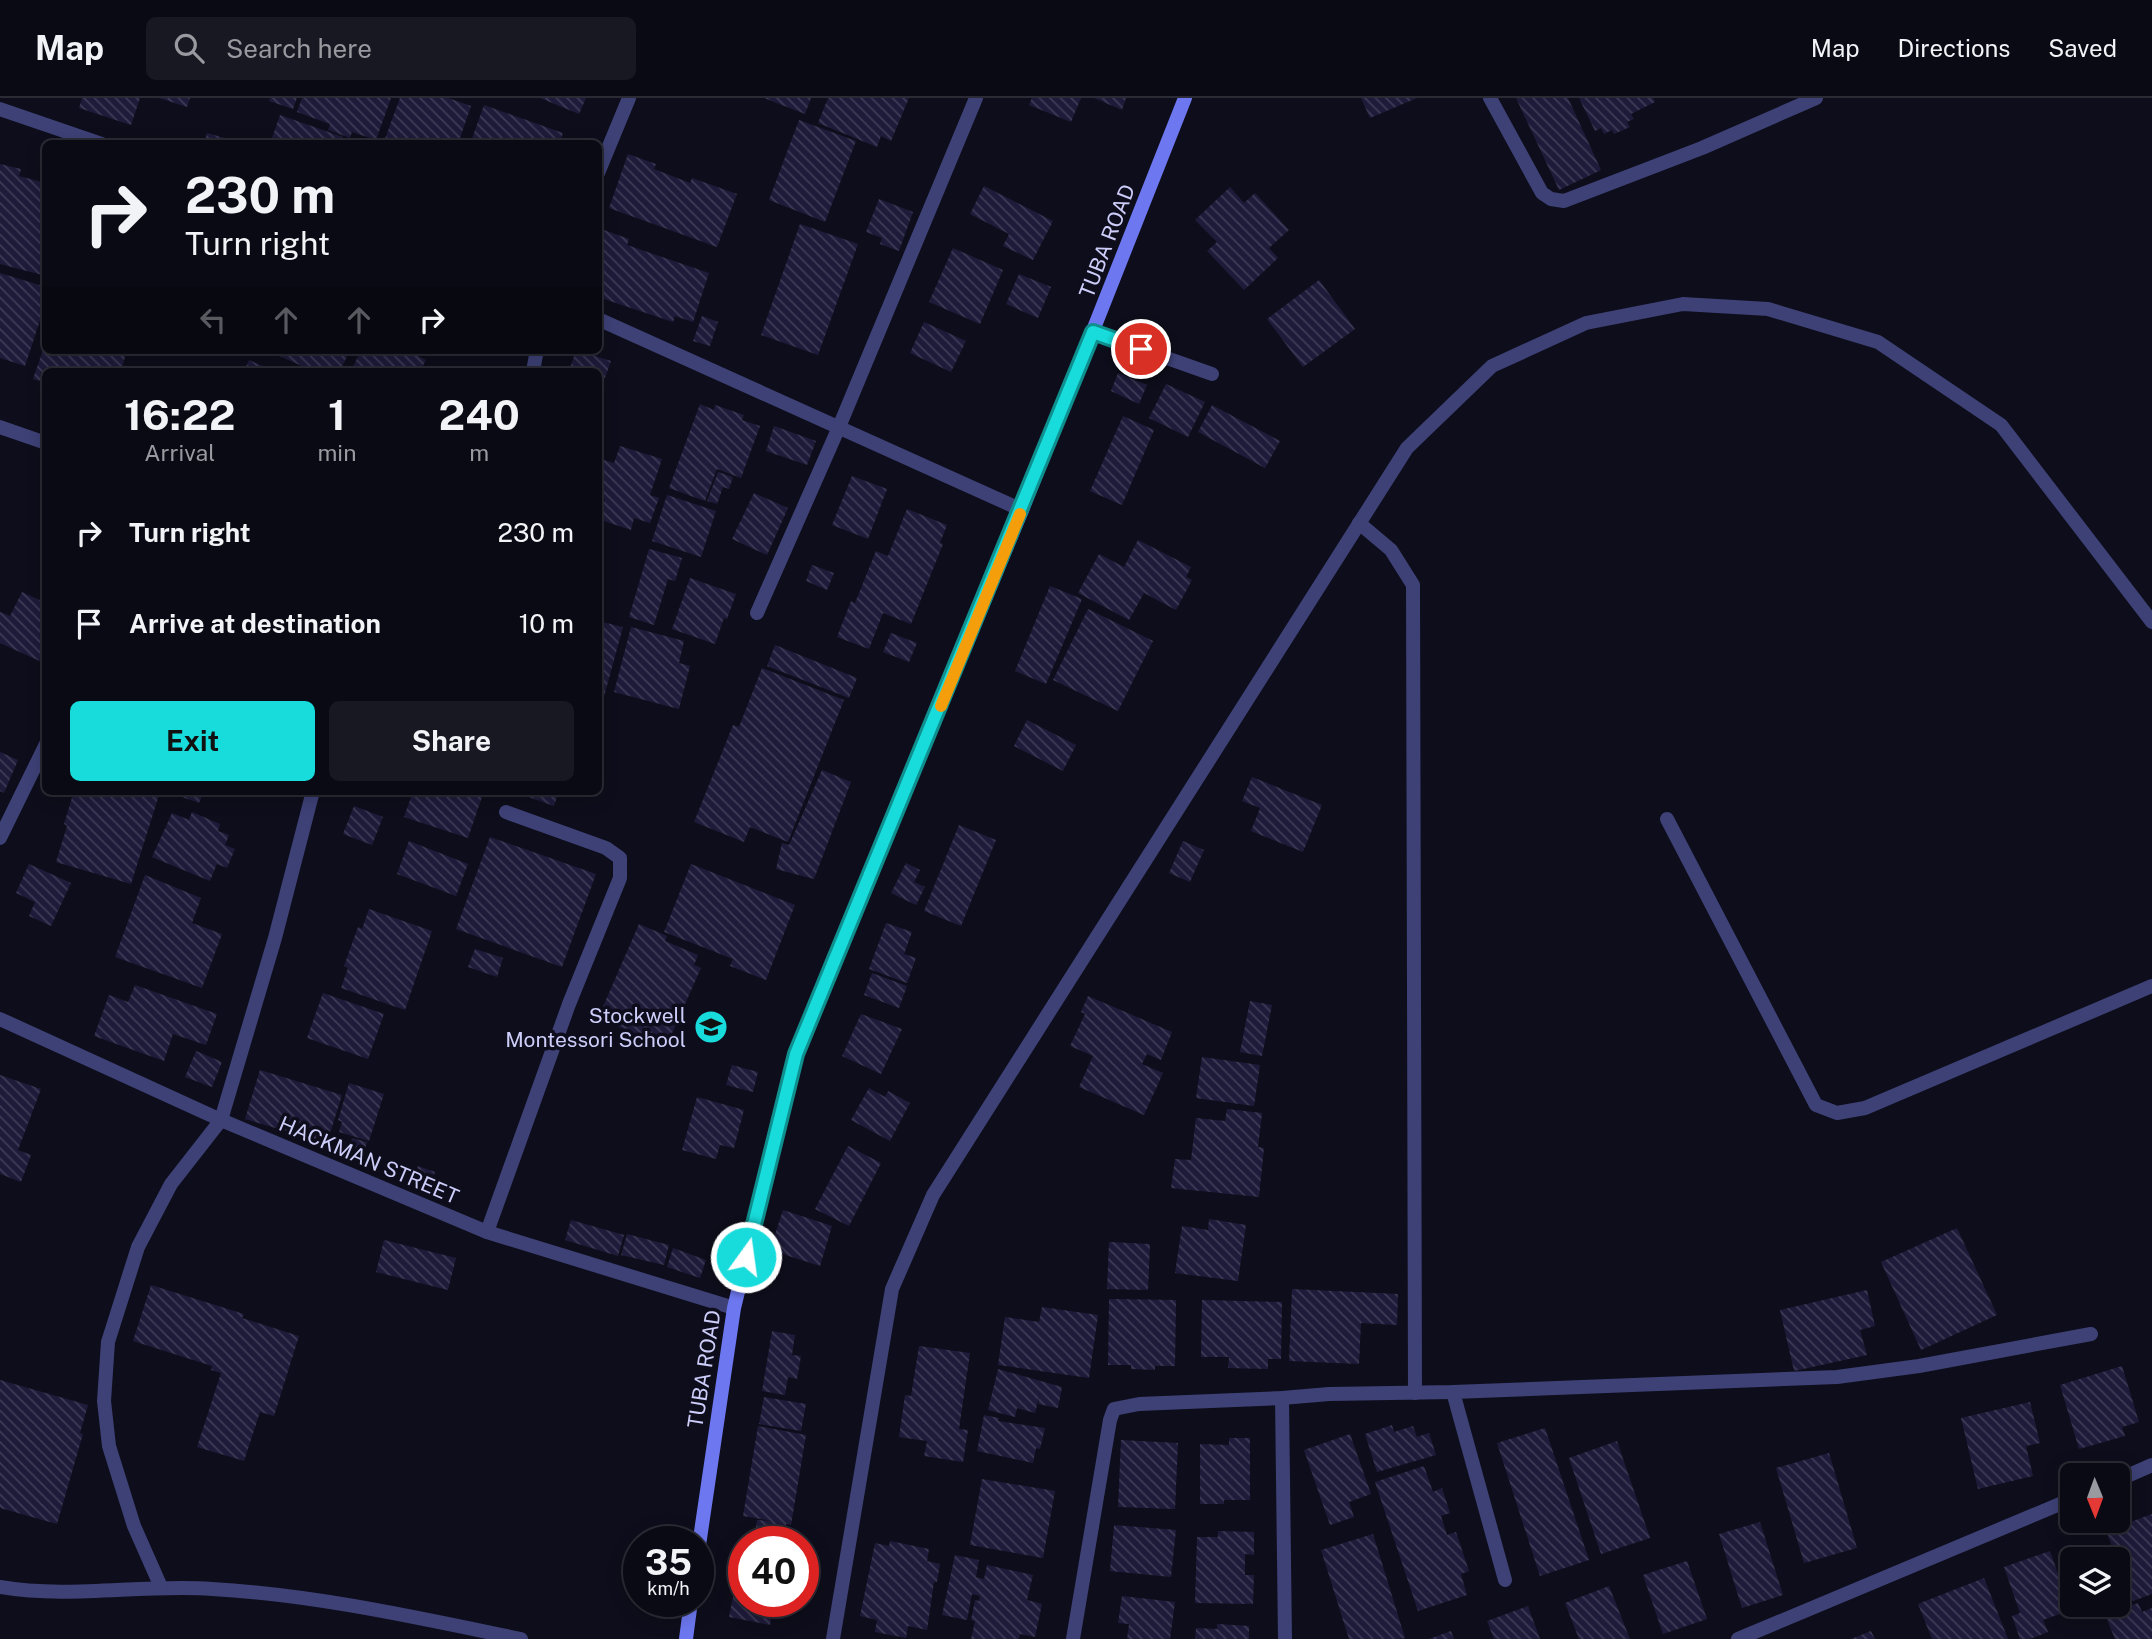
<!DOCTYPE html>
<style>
body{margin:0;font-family:"Public Sans",sans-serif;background:#181822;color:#f1f3f6;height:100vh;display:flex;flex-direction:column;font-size:26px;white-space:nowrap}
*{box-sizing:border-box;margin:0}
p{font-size:23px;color:#999aa0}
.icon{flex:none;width:38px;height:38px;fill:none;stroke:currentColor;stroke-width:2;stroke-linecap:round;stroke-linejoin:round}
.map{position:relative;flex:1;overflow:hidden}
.sheet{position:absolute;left:42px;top:270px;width:560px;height:427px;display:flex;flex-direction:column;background:#0a0a14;border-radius:10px;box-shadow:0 4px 18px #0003,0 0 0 2px #2a2b34}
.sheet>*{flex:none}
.hud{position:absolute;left:42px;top:42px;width:560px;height:214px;border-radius:10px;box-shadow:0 4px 18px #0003,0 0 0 2px #2a2b34;background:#0a0a14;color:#f1f3f6;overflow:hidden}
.needle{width:46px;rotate:179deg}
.controls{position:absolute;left:2060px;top:1365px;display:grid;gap:14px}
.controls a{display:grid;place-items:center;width:70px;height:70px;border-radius:10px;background:#0a0a14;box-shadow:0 4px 18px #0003,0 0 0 2px #2a2b34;font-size:35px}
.speed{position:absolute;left:623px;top:1428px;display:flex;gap:14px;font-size:35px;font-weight:700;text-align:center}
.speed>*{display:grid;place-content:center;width:91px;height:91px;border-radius:50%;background:#0a0a14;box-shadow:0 4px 18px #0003,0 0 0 2px #2a2b34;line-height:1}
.speed small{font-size:18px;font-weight:400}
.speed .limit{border:10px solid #d22;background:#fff;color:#111}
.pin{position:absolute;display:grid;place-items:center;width:60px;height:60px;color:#fff;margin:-30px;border:4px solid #fff;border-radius:50%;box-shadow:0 2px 7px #0007}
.me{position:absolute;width:77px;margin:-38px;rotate:14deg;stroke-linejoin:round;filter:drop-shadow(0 0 5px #0008)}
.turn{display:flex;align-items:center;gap:24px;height:147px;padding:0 28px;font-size:32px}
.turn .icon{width:91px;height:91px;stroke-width:2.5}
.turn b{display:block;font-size:49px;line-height:60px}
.lanes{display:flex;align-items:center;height:66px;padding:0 28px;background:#0003;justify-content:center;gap:35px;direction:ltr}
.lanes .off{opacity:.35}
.eta{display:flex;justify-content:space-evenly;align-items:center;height:119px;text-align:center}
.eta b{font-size:42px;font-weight:700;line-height:49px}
.button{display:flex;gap:14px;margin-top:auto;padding:14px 28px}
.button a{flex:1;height:80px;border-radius:10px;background:#17dcdb;color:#111;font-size:28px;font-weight:700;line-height:80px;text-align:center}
.button a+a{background:#181822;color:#f1f3f6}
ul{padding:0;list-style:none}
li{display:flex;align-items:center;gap:21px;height:91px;padding:0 28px}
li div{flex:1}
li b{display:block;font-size:26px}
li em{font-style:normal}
header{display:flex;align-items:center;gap:42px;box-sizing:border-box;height:98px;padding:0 35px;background:#0a0a14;border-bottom:2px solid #2a2b34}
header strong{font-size:33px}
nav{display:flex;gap:38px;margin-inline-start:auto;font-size:24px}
.search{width:490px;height:63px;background:#181822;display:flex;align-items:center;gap:18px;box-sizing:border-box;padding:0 24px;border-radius:10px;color:#999aa0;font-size:26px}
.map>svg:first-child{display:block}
.building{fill:url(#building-back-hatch)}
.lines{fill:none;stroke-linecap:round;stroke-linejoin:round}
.lane{stroke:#3d4176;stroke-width:14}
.street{stroke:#3d4176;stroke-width:14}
.secondary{stroke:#6d78f0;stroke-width:14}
.route-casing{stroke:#0f8f8e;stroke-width:18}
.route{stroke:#17dcdb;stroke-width:12}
.slow{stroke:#f59e0b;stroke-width:12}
.labels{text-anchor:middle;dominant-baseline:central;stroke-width:7;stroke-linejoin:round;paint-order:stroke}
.street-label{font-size:21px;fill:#cdcdfa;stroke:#0e0d1b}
.poi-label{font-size:21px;fill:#cdcdfa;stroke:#0e0d1b;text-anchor:end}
</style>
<header>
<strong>Map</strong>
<div class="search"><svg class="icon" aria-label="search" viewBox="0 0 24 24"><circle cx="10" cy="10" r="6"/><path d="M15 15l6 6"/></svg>Search here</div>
<nav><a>Map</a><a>Directions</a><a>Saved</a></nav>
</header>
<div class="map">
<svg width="2152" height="1541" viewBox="0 0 2152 1541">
<defs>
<pattern id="building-back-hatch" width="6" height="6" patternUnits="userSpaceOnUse" patternTransform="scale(1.75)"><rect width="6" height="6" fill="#1e1b3a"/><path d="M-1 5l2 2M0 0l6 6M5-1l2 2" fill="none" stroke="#3e3b57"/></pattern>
</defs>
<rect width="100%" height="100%" fill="#0e0d1b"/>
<g class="building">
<polygon points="82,0 140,0 131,27 79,10"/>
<polygon points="159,0 190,0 187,9"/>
<polygon points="270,0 297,0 293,11 269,3"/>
<polygon points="302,0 391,0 376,42 352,34 350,40 328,32 330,26 297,14"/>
<polygon points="400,0 448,0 471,8 458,46 383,46"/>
<polygon points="540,0 586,0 579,16"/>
<polygon points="764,0 811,0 805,16"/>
<polygon points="828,0 909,0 891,43 881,38 877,49 818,25"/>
<polygon points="1032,0 1081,0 1071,24 1029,7"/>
<polygon points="1094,0 1126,0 1122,12"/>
<polygon points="1361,0 1417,0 1370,20"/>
<polygon points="1516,0 1568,0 1601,72 1559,92"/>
<polygon points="1579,0 1653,0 1655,4 1631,16 1634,21 1627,24 1630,29 1614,36 1612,32 1604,36 1601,30 1595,33"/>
<polygon points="484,7 563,35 559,46 470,46"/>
<polygon points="280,17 343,39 340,46 270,46"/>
<polygon points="799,22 856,43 825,124 769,102"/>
<polygon points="207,35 228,41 226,46 204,46"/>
<polygon points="628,56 656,66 654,71 690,85 692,80 737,96 717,149 609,110"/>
<polygon points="0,66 21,71 19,78 46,85 46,178 0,166"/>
<polygon points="984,88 1053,123 1033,162 1003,148 1009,136 970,116"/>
<polygon points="1230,89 1244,105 1255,95 1289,132 1269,150 1278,160 1244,192 1207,153 1217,144 1195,122"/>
<polygon points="879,101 913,114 899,153 880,146 882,140 866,134"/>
<polygon points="800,126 858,146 818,257 761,237"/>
<polygon points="604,132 629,141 627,147 709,175 693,224 675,218 673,224 598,199 598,147"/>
<polygon points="953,150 1003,172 980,226 929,204"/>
<polygon points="0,175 46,189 46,204 25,268 0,260"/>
<polygon points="1019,176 1051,189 1038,220 1006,206"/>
<polygon points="1319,182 1355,231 1303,269 1267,221"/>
<polygon points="702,218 718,224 710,248 693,243"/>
<polygon points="924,224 966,243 951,274 910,255"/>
<polygon points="45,246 46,252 127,252 121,273 46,273 46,285 33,281"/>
<polygon points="266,252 350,252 340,273 313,273"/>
<polygon points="361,252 406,252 426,262 420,273 351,273"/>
<polygon points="576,252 611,263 605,280 598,278 598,273 569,273"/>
<polygon points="249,262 274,273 244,273"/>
<polygon points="1118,275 1147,287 1139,306 1111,293"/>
<polygon points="1166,286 1205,304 1188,339 1149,320"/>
<polygon points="700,306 714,312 715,307 744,317 742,322 760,328 741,380 717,371 705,403 669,390"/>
<polygon points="1212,307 1280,343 1265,370 1198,334"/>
<polygon points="1123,318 1154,332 1122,407 1090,393"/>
<polygon points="774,328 816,343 807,367 766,353"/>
<polygon points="620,348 662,361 650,397 659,400 650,425 634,420 631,432 598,421 605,401 598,399 598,360 614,365"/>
<polygon points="718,374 733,379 729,391 723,389 717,406 707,403"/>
<polygon points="852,378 887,391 868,441 832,427"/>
<polygon points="754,395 788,410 767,457 732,441"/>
<polygon points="667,397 716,413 701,459 652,443"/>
<polygon points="907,411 947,427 940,445 943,446 911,526 883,515 869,551 837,539 851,503 855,505 876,453 888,458"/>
<polygon points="1138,442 1191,469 1186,479 1192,482 1176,512 1144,495 1129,522 1078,495 1099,456 1124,469"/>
<polygon points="649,451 682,460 675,483 668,481 654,527 629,519"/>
<polygon points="812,467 834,475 827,492 806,483"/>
<polygon points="690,480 736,496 727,521 724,520 715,546 672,531"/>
<polygon points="1050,488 1082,501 1046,586 1015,573"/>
<polygon points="22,494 46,505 46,566 0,545 0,514 10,518"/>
<polygon points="1088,511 1153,543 1118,613 1053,582"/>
<polygon points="598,523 623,529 599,617 598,617"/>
<polygon points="631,529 684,543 679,565 690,568 679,611 614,594"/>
<polygon points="891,535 917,545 909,564 883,554"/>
<polygon points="775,547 857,580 849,600 767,568"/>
<polygon points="762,570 844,602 788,744 750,729 744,744 694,724 733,627 739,629"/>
<polygon points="1027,622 1076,647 1063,673 1014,648"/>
<polygon points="0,654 18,662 4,695 0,693"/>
<polygon points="822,672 851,684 814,781 776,771 782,745 789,747"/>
<polygon points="1252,679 1322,707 1303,754 1251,733 1260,710 1242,703"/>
<polygon points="74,693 94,697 95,693 160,694 131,786 56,764 67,728 64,726"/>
<polygon points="178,693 204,693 199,705 176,697"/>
<polygon points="413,693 484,693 468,740 404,719"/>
<polygon points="511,693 559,693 554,708"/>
<polygon points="354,708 383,719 372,747 343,736"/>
<polygon points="192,714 220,726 218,733 229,737 225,747 235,751 227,770 217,766 210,783 152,759 172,715 189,722"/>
<polygon points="959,727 996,742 961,828 924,813"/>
<polygon points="490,739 596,776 562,869 456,831"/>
<polygon points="409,743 468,766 456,798 397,776"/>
<polygon points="1183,743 1204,752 1190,784 1169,775"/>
<polygon points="906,765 920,772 914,784 925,789 916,807 891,795"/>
<polygon points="29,766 71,785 51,828 29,818 35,804 16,795"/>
<polygon points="691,766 795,807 766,882 730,868 733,861 664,834"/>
<polygon points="145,777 201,800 192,825 222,836 202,890 115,859"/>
<polygon points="369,811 432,833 405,912 341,890 348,870 344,868 358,829 362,831"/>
<polygon points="886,825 912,834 904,856 916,860 907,885 869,871"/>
<polygon points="639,826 667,838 665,843 698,857 694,867 701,870 666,949 598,920"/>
<polygon points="475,851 503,860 497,879 468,869"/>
<polygon points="872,875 907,888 899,910 864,897"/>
<polygon points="135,887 217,916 206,947 173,936 164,963 94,938 109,897 128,904"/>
<polygon points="323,895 384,916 368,961 307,940"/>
<polygon points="1088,898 1172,934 1161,962 1147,956 1142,966 1163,975 1144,1017 1079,989 1093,958 1070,948 1085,916 1081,914"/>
<polygon points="1250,903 1272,907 1262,958 1240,954"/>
<polygon points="861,916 902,931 881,976 842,958"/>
<polygon points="196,953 222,964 212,989 185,979"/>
<polygon points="1202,959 1260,967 1254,1008 1196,1000"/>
<polygon points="732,967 758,974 753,994 726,987"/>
<polygon points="260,972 342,997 327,1045 245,1021"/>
<polygon points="0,977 41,991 18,1052 31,1057 21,1084 0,1076"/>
<polygon points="349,985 384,996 369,1043 339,1034 342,1024 338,1022"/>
<polygon points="869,990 885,999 888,993 910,1005 890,1043 851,1022"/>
<polygon points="697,999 744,1012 734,1050 720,1047 716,1061 682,1052"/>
<polygon points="1227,1011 1262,1015 1258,1049 1264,1050 1259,1099 1171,1090 1175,1061 1191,1062 1196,1020 1225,1023"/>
<polygon points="352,1040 367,1044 361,1065 346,1060"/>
<polygon points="848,1048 881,1065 849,1128 815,1111"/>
<polygon points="418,1068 435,1074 428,1094 410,1088"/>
<polygon points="783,1112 832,1128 820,1168 770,1152"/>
<polygon points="1209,1121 1246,1127 1238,1183 1175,1175 1182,1128 1208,1132"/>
<polygon points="571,1122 624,1137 618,1158 565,1142"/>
<polygon points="1957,1130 1997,1217 1921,1252 1881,1164"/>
<polygon points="627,1136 669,1147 664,1167 621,1157"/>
<polygon points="384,1142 456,1160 448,1192 376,1174"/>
<polygon points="1109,1144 1150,1146 1148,1192 1107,1191"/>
<polygon points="673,1150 706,1162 700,1180 667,1169"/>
<polygon points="151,1187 244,1216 242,1220 299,1238 274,1318 260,1314 244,1363 197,1349 221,1275 211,1272 212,1268 133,1243"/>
<polygon points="1292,1191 1398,1196 1397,1227 1361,1225 1359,1266 1289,1263"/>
<polygon points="1867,1192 1875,1228 1860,1232 1867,1257 1794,1273 1780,1212"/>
<polygon points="1109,1201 1176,1202 1175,1268 1155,1268 1155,1272 1131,1271 1131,1267 1108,1267"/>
<polygon points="1202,1202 1282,1204 1281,1261 1268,1261 1268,1271 1228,1270 1229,1259 1201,1259"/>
<polygon points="1042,1209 1098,1217 1089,1280 998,1267 1005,1219 1039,1224"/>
<polygon points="772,1233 795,1237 792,1257 801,1258 797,1281 788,1279 785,1297 762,1293"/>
<polygon points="919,1248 970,1255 959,1331 968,1332 963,1364 924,1358 927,1343 899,1339 905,1297 911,1298"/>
<polygon points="2122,1268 2139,1324 2122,1329 2125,1338 2079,1351 2060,1287"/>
<polygon points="998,1271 1062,1289 1058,1310 1038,1306 1040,1295 1035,1315 1017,1310 1015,1319 988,1312"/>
<polygon points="0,1282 88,1307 80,1335 83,1336 57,1426 0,1410"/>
<polygon points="764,1299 806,1306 801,1333 759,1326"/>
<polygon points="2030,1304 2040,1345 2026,1348 2033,1378 1978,1391 1961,1320"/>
<polygon points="984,1317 999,1320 998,1323 1045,1330 1040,1351 1036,1350 1033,1365 977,1353"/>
<polygon points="1392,1327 1394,1334 1413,1328 1417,1339 1429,1335 1436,1357 1377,1374 1365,1336"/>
<polygon points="758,1328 806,1337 791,1427 786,1426 783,1444 754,1444 757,1422 772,1423 743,1418"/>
<polygon points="1545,1330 1589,1462 1540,1478 1497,1345"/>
<polygon points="1350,1336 1371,1396 1349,1404 1354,1419 1330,1427 1304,1352"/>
<polygon points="1229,1340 1250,1340 1250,1402 1224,1402 1224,1406 1200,1406 1200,1346 1229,1347"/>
<polygon points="1121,1342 1178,1345 1175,1411 1118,1409"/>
<polygon points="1617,1343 1650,1440 1601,1456 1569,1360"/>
<polygon points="1829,1355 1857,1450 1804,1465 1776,1370"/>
<polygon points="1424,1368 1433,1394 1442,1390 1450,1415 1441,1418 1447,1437 1456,1434 1469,1473 1461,1476 1467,1497 1418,1513 1375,1384"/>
<polygon points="982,1381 1055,1393 1043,1460 970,1447"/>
<polygon points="2152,1416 2152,1496 2133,1503 2106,1433"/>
<polygon points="1760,1424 1783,1497 1742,1510 1719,1436"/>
<polygon points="1114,1427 1176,1432 1171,1479 1110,1473"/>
<polygon points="1218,1433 1254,1434 1254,1457 1245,1456 1245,1477 1254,1477 1253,1506 1195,1505 1197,1439 1218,1439"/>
<polygon points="1373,1436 1405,1540 1401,1541 1349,1541 1321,1452"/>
<polygon points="890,1443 929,1451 927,1463 940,1466 937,1484 934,1484 927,1532 908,1528 906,1540 875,1534 877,1522 860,1518 875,1445 889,1448"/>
<polygon points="2050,1453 2071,1512 2043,1522 2048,1534 2030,1541 2020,1541 2012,1518 2020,1515 2004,1469"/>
<polygon points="955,1457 979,1462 976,1479 984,1481 987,1467 1033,1477 1027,1502 1042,1506 1035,1539 1020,1536 1019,1541 971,1541 975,1523 971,1522 975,1502 979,1503 980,1498 972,1496 967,1522 942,1517"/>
<polygon points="1687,1463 1707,1521 1663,1536 1643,1477"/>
<polygon points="740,1464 744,1465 744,1503 774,1503 770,1527 729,1519"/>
<polygon points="1984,1480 2008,1541 1932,1541 1918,1506"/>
<polygon points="1609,1488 1630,1541 1579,1541 1565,1505"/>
<polygon points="1122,1498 1175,1504 1170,1541 1127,1541 1129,1526 1118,1525"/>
<polygon points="2138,1505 2142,1514 2152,1510 2152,1541 2115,1541 2105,1517"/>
<polygon points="1528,1508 1540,1541 1494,1541 1487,1523"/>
<polygon points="1217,1526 1249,1528 1249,1541 1195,1541 1196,1530 1217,1531"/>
<polygon points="1451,1533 1454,1541 1429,1541"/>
<polygon points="1871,1533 1875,1541 1851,1541"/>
</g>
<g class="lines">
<g class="lane">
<polyline points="1093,234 1212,276"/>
<polyline points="1453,1294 1505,1482"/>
</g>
<g class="street">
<polyline points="1490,0 1542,95 1551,101 1564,103 1702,50 1816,0"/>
<polyline points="0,11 102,46"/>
<polyline points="598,75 629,0"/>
<polyline points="598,221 1022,412"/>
<polyline points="533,273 537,252"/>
<polyline points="0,329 46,345"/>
<polyline points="1359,425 1391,452 1413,487 1415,1295"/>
<polyline points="757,515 839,329 976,0"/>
<polyline points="1667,721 1816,1007 1837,1015 1865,1010 2152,888"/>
<polyline points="0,740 46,646"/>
<polyline points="0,921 221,1022 487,1134 734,1210"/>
<polyline points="487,1134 569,906 620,780 620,760 606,750 506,714"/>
<polyline points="1282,1300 1285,1541"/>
<polyline points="2118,1382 2152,1367"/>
<path d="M0 1489C70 1501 142 1486 212 1491 317 1497 419 1520 521 1541"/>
<polyline points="161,1489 134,1428 109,1348 104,1303 108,1244 138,1149 171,1086 221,1022 275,840 313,693"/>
<polyline points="833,1541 892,1191 933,1097 1407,350 1492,268 1586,225 1683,206 1768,211 1878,244 2001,327 2152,524"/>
<polyline points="1073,1541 1110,1322 1114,1311 1139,1306 1282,1300 1329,1296 1453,1294 1837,1279 1919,1268 2091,1236"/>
<polyline points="1738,1541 2072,1401"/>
</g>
<g class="secondary">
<polyline points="698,1454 734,1210 796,956 1022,412 1185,0"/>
<polyline points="686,1541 691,1503"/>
</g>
</g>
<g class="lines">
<defs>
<polyline id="route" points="746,1159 796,956 1093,234 1141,251"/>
</defs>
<use href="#route" class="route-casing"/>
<use href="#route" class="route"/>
<polyline class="slow" points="941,608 1020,416"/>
</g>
<defs>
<symbol id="school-disc" viewBox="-11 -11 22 22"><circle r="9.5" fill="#17dcdb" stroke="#0e0d1b"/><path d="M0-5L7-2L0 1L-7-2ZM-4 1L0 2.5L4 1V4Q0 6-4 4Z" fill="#111"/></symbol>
</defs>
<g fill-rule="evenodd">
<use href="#school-disc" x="692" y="910" width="38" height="38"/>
</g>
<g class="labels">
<g class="street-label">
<text transform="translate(1107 143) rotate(-69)">TUBA ROAD</text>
<text transform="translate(369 1062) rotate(23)">HACKMAN STREET</text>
<text transform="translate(704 1271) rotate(-81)">TUBA ROAD</text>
</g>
<g class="poi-label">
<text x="686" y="917">Stockwell<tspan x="686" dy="24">Montessori School</tspan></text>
</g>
</g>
</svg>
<div class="controls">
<a><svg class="needle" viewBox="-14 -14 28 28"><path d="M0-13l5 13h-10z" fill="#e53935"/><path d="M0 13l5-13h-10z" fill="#999aa0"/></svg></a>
<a><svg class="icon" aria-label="layers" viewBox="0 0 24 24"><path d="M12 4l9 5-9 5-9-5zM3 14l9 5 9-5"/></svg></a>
</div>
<div class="speed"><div>35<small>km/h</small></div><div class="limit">40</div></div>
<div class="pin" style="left:1141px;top:251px;background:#d93025"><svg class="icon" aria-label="arrive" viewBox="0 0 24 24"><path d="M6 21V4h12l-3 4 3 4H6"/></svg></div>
<svg class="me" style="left:746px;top:1159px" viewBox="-20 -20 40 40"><circle r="17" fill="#17dcdb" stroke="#fff" stroke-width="3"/><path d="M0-11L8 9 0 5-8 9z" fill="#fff"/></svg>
<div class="hud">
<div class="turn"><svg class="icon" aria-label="right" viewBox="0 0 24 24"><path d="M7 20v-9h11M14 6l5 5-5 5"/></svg><div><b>230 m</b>Turn right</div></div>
<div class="lanes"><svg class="icon off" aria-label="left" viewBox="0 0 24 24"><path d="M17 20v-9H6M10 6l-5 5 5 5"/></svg><svg class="icon off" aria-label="ahead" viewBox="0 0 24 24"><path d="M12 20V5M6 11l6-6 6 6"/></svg><svg class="icon off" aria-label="ahead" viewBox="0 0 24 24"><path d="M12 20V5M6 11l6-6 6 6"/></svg><svg class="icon" aria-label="right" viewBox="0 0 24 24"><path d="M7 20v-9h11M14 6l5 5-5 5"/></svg></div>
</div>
<section class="sheet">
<div class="eta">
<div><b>16:22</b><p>Arrival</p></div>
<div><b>1</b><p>min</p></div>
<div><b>240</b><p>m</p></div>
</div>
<ul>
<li><svg class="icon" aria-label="right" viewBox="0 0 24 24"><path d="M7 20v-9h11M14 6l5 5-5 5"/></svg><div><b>Turn right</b></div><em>230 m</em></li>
<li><svg class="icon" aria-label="arrive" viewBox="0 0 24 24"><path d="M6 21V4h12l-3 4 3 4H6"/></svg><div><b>Arrive at destination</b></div><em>10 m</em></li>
</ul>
<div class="button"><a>Exit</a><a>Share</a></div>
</section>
</div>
